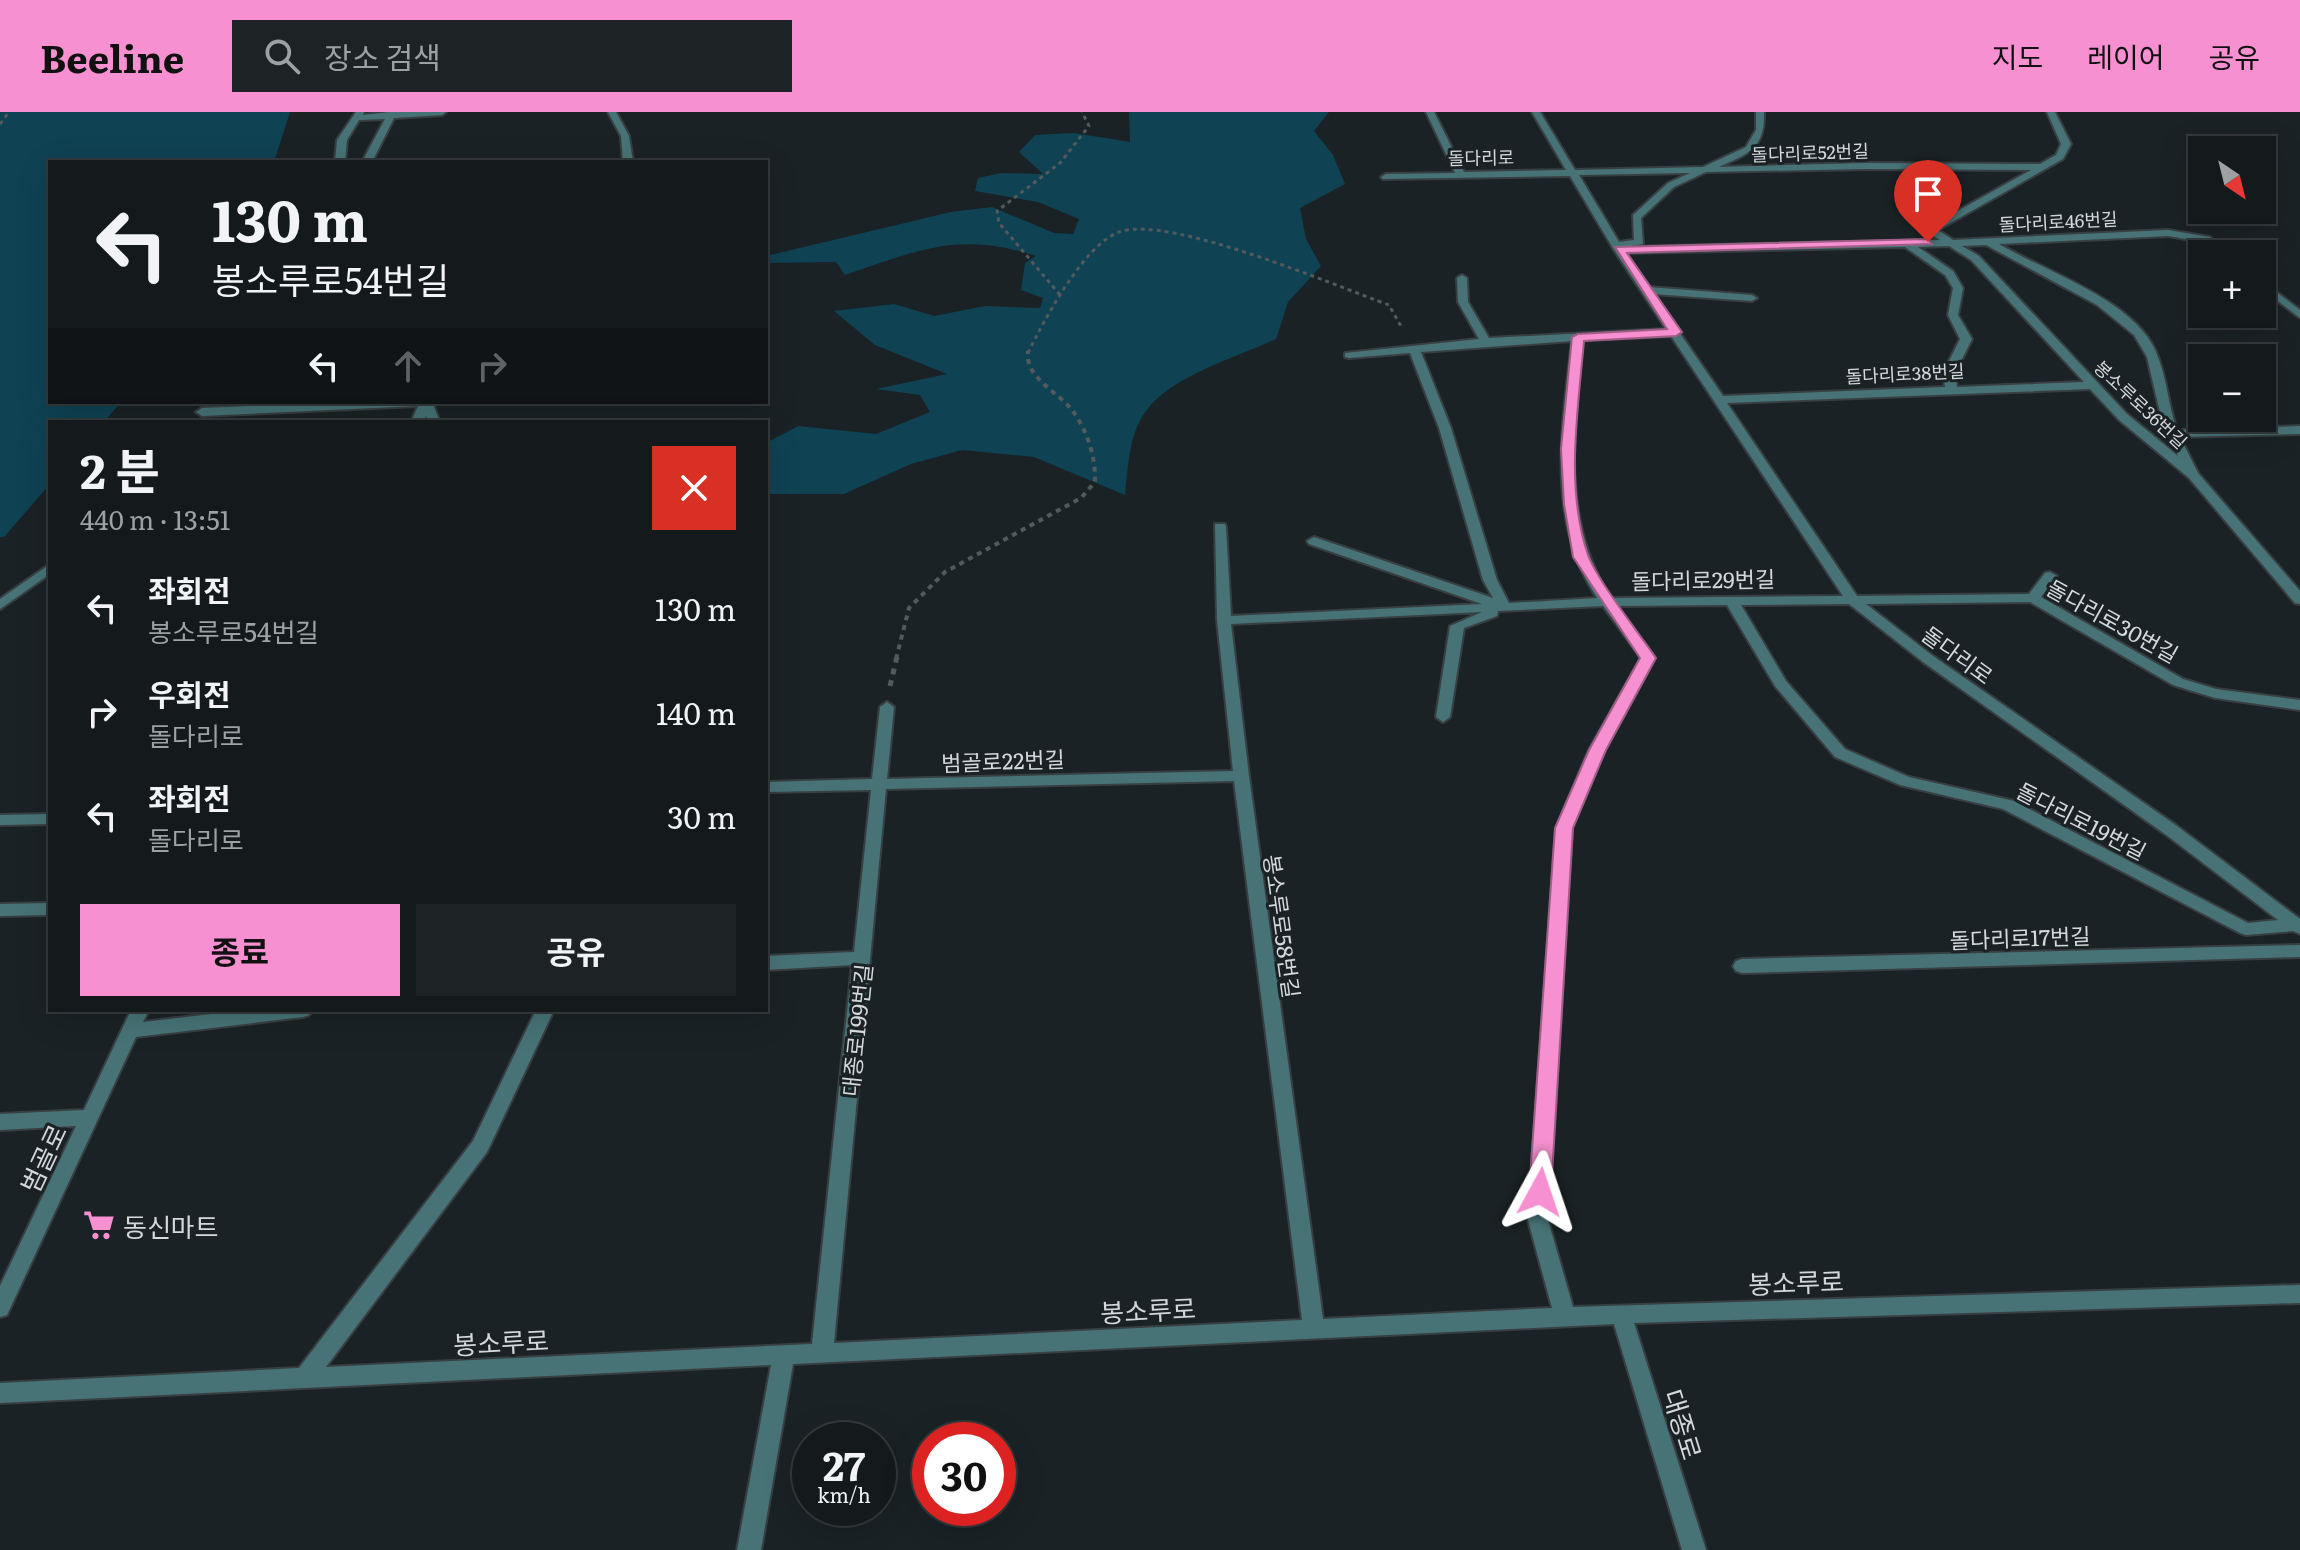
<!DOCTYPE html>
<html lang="ko">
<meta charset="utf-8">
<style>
body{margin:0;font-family:Literata,"Noto Sans KR",serif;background:#1d2325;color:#f1f3f6;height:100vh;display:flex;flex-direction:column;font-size:30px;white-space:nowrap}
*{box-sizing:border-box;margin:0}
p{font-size:26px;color:#9da1a3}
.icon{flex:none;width:44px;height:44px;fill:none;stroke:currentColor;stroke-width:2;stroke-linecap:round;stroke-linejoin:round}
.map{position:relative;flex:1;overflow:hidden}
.sheet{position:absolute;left:48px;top:308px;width:720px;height:592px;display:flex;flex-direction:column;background:#141a1c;border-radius:0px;box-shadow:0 8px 32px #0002,0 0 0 2px #33383b}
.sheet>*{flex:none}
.hud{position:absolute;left:48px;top:48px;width:720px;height:244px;border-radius:0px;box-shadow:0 8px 32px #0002,0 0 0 2px #33383b;background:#141a1c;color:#f1f3f6;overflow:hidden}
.needle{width:52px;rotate:145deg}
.buttons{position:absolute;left:2188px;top:24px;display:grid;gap:16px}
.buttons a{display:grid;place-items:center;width:88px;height:88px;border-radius:0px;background:#141a1c;box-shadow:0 8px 32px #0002,0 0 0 2px #33383b;font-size:40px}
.speed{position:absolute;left:792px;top:1310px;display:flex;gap:16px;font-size:40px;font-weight:700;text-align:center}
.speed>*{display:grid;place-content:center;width:104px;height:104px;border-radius:50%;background:#141a1c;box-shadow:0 8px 32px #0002,0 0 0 2px #33383b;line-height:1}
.speed small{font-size:20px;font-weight:400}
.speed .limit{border:12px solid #d22;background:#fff;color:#111}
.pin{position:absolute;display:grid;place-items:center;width:68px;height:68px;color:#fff;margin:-82px -34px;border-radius:50% 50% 50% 0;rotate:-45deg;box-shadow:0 0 8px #0007}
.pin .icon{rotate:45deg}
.me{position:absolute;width:88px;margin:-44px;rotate:5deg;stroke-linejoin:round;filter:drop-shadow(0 0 6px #0008)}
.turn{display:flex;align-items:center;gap:28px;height:168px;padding:0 32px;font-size:36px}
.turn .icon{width:104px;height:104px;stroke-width:2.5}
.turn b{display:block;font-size:56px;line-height:68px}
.lanes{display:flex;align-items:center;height:76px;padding:0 32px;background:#0003;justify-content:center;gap:40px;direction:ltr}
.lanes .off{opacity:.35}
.round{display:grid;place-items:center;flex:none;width:84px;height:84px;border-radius:0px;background:#1d2325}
.overview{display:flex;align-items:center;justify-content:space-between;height:136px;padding:0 32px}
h1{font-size:48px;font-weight:700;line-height:60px}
.cta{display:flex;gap:16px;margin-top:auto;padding:16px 32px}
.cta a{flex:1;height:92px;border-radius:0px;background:#f690d0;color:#111;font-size:32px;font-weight:700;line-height:92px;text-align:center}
.cta a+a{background:#1d2325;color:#f1f3f6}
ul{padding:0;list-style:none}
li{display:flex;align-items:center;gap:24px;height:104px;padding:0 32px}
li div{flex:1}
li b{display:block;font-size:30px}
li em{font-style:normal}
header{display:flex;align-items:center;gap:48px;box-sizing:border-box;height:112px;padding:0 40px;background:#f690d0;color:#111}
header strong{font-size:38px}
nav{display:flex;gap:44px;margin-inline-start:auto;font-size:28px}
.search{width:560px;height:72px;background:#1d2325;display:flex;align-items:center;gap:20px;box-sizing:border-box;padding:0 28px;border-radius:0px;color:#9da1a3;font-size:30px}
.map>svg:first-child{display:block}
.green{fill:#0f4253}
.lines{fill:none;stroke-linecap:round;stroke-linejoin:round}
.minor-casing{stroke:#383f42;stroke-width:4}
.path-far2{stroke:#535a5c;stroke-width:3;stroke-dasharray:4 4;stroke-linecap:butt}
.path-far1{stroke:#535a5c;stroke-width:4;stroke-dasharray:5 5;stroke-linecap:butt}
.path{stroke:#535a5c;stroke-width:5;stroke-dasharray:6 6;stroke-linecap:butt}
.minor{fill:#477376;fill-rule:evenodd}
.route{fill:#f690d0;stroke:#a05e87;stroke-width:2}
.labels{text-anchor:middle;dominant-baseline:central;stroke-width:6;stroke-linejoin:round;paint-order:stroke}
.far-street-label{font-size:18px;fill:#d3d8da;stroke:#1a2225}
.street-label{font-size:22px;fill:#d3d8da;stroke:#1a2225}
.near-street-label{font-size:26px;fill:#d3d8da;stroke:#1a2225}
.near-poi-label{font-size:26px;fill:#d3d8da;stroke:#1a2225;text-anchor:start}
</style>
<header>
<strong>Beeline</strong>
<div class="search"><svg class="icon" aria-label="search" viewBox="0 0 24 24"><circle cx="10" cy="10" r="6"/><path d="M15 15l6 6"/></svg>장소 검색</div>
<nav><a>지도</a><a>레이어</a><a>공유</a></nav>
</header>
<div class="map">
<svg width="2300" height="1438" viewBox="0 0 2300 1438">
<rect width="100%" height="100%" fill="#1a2225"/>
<g class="green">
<polygon points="0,0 290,0 274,50 50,50 50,290 121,290 104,310 50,310 50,372 4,425 0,425"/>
<path d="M1129 0H1329L1314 19 1333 43 1345 72 1300 96 1306 127 1321 154 1288 190 1276 227C1238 245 1171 264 1146 299 1129 321 1128 356 1125 383L1034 345 962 338 911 352 844 382H766V331L798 314 876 322 930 300 920 283 876 277 947 262 875 233 834 199 894 192 934 204 985 194 1040 196 1043 186 1021 178 1025 151 1036 144C958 119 919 138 845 163L836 150 766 151V144L951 100 992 95 1054 121 1073 122 1079 107 1038 90 975 79 978 66 1001 61 1043 62 1019 40 1035 23 1074 21 1130 30Z"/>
</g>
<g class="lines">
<defs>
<g id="minor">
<polygon points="356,0 364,0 363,3 389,0 446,0 442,3 394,6 372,50 362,50 385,7 359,8 347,28 345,50 335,50 337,28"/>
<polygon points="608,0 616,0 629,24 633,50 623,50 621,24"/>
<path d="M1426 0H1434L1464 60 1566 58 1532 0H1540L1575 58 1703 55 1746 35 1756 18V0H1764C1765 37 1749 41 1719 55L1864 51 2040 52 2056 43 2061 32 2047 0H2055L2071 32 2063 47 1938 118 1953 128 2168 118 2210 125 2229 142H2218L2203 130 2168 124 1999 132C2046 160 2134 188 2156 240 2167 265 2168 293 2177 318L2300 314V322L2180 325 2198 361 2300 479V492L2295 491 2189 366 2119 308 2090 277 1727 291 1857 484 2029 482 2045 461 2050 460 2057 464 2041 485 2183 567 2216 577 2300 588V598L2215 586 2173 573 2030 490 1866 492 1933 544 2177 714 2300 807V822L2293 819 2246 823 2240 821 2003 697 1900 673 1835 645 1775 574 1727 493 1616 494 1655 546 1605 638 1572 716 1548 1108 1573 1195 2300 1173V1191L1634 1211 1706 1438H1682L1614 1212 793 1252 761 1438H737L771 1253 0 1291V1271L299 1256 473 1029 536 898H554L487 1040 326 1255 812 1232 852 853 766 858V844L854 840 871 678 766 680V670L872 667 880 595 887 590 894 595 887 667 1233 659 1217 508 1215 412H1225L1226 415 1231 504 1482 492 1309 432 1307 429 1314 425 1493 486 1483 468 1439 316 1410 241 1349 246 1345 245V241L1479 227 1458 190 1457 166 1462 163 1467 166 1468 190 1489 226 1666 217 1614 138 1570 64 1383 67 1381 65 1386 62 1455 61ZM1864 57 2031 58 1927 116V120L1940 128 1624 135 1643 132 1641 106 1674 75 1706 60ZM1690 61 1668 71 1633 103 1634 128 1619 130 1579 63ZM1986 133 2097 193 2134 223 2147 245 2162 309 2178 344 2127 302 1979 144 1962 134ZM1949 134 1971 148 2084 270 1957 275 1955 261 1972 227 1958 203 1963 176 1953 159 1918 135ZM1905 135 1945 163 1953 176 1948 203 1960 227 1943 261 1945 275 1723 284 1653 182 1752 189 1757 186 1752 183 1649 175 1626 141ZM1671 224 1843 484 1610 486 1609 483C1560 406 1574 315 1583 228ZM1572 229C1562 316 1546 409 1597 486L1509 491 1497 468 1451 316 1421 240ZM1849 492 1923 550 2165 722 2278 808 2248 811 2014 689 1909 665 1845 637 1786 569 1741 493ZM1603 494 1641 546 1589 638 1556 716 1528 1108 1552 1196 1323 1207 1249 664 1231 512 1482 500 1450 514 1436 605 1443 610 1450 605 1464 516 1497 504 1498 499ZM1234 669 1302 1208 834 1231 886 677Z"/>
<polygon points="2262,169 2300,198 2300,206 2262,177"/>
<polygon points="347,290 432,290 440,310 428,310 426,304 423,310 411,310 418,294 202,304 196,300 202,296"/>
<polygon points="50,452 50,462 0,497 0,487"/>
<polygon points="50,702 50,712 0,713 0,703"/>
<polygon points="50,791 50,803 0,804 0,792"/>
<polygon points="2300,833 2300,845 1742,861 1736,859 1733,854 1736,849 1742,847"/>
<polygon points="131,898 149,898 143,910 246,898 312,898 309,903 303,905 136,925 7,1203 0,1205 0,1174 76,1014 0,1018 0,1002 84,998"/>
</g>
</defs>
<use href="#minor" class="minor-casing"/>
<g class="path-far2">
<polyline points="0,12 9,0"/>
<polyline points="1060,183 999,111 997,99 1060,51 1089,14 1082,0"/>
<path d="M1028 241C1044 208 1084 133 1119 120 1168 102 1336 174 1389 193L1402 216"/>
</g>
<path class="path-far1" d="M896 547 909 496 945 460 1081 386 1095 370C1096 345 1087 318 1072 298 1058 280 1024 265 1028 239"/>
<polyline class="path" points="890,574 897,545"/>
<use href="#minor" class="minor"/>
</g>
<path class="route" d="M1928 127 1932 132 1627 141 1682 220 1676 224 1584 229C1578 298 1565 376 1588 443 1597 468 1639 521 1656 546L1606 638 1573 716 1551 1080 1548 1087H1532L1529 1080 1555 716 1589 638 1640 546 1573 445 1564 392 1561 337 1572 225 1578 222 1667 217 1615 135Z"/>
<defs>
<symbol id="supermarket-bare" viewBox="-9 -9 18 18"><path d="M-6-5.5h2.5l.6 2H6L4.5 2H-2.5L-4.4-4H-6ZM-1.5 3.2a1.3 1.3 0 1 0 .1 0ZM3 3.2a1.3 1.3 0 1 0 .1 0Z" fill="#f690d0" stroke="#1a2225" stroke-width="2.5" paint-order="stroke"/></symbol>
</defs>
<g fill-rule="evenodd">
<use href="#supermarket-bare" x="77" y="1091" width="44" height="44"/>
</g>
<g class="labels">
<g class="far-street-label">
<text transform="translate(1810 40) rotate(-2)">돌다리로52번길</text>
<text transform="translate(1481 45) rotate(-1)">돌다리로</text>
<text transform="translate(2058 109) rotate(-3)">돌다리로46번길</text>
<text transform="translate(1905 261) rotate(-3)">돌다리로38번길</text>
<text transform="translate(2141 292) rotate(43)">봉소루로36번길</text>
</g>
<g class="street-label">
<text transform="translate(1703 467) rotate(-1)">돌다리로29번길</text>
<text transform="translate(2113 508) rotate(29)">돌다리로30번길</text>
<text transform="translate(1958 542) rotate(36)">돌다리로</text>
<text transform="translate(1003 648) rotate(-2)">범골로22번길</text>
<text transform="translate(2082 708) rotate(27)">돌다리로19번길</text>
<text transform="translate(1283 814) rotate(82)">봉소루로58번길</text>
<text transform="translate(2020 825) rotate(-2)">돌다리로17번길</text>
<text transform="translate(856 918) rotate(-84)">대종로199번길</text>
</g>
<g class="near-street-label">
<text transform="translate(42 1046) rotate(-65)">범골로</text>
<text transform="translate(1796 1169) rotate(-2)">봉소루로</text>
<text transform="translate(1148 1197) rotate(-3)">봉소루로</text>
<text transform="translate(501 1229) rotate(-3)">봉소루로</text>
<text transform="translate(1684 1312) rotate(73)">대종로</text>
</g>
<g class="near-poi-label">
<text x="123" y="1113">동신마트</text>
</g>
</g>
</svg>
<div class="buttons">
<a><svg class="needle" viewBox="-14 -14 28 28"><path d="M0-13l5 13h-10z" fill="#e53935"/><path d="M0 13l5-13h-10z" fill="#9da1a3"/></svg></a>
<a>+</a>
<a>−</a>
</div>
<div class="speed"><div>27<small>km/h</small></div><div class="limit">30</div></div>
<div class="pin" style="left:1928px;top:130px;background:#d93025"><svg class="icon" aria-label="arrive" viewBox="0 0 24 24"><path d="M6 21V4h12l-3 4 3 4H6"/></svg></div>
<svg class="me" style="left:1540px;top:1080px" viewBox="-20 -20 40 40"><path d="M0-17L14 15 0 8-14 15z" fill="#f690d0" stroke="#fff" stroke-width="4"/></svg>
<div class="hud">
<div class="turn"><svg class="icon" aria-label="left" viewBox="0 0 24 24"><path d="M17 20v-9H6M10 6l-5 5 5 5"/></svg><div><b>130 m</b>봉소루로54번길</div></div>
<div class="lanes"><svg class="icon" aria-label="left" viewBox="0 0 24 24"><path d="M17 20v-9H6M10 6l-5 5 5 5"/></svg><svg class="icon off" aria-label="ahead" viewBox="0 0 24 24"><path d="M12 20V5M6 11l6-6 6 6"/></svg><svg class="icon off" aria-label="right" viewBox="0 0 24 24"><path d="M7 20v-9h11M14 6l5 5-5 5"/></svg></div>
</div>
<section class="sheet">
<div class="overview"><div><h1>2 분</h1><p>440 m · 13:51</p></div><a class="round" style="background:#d93025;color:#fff"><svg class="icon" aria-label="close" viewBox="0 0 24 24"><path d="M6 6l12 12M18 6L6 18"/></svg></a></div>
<ul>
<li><svg class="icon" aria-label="left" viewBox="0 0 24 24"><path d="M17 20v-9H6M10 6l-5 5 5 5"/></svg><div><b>좌회전</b><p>봉소루로54번길</p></div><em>130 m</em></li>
<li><svg class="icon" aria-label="right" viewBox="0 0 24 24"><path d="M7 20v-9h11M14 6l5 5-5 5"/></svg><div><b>우회전</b><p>돌다리로</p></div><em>140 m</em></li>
<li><svg class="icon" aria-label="left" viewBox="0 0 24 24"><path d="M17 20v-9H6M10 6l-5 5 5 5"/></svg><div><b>좌회전</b><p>돌다리로</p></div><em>30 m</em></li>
</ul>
<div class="cta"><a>종료</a><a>공유</a></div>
</section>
</div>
